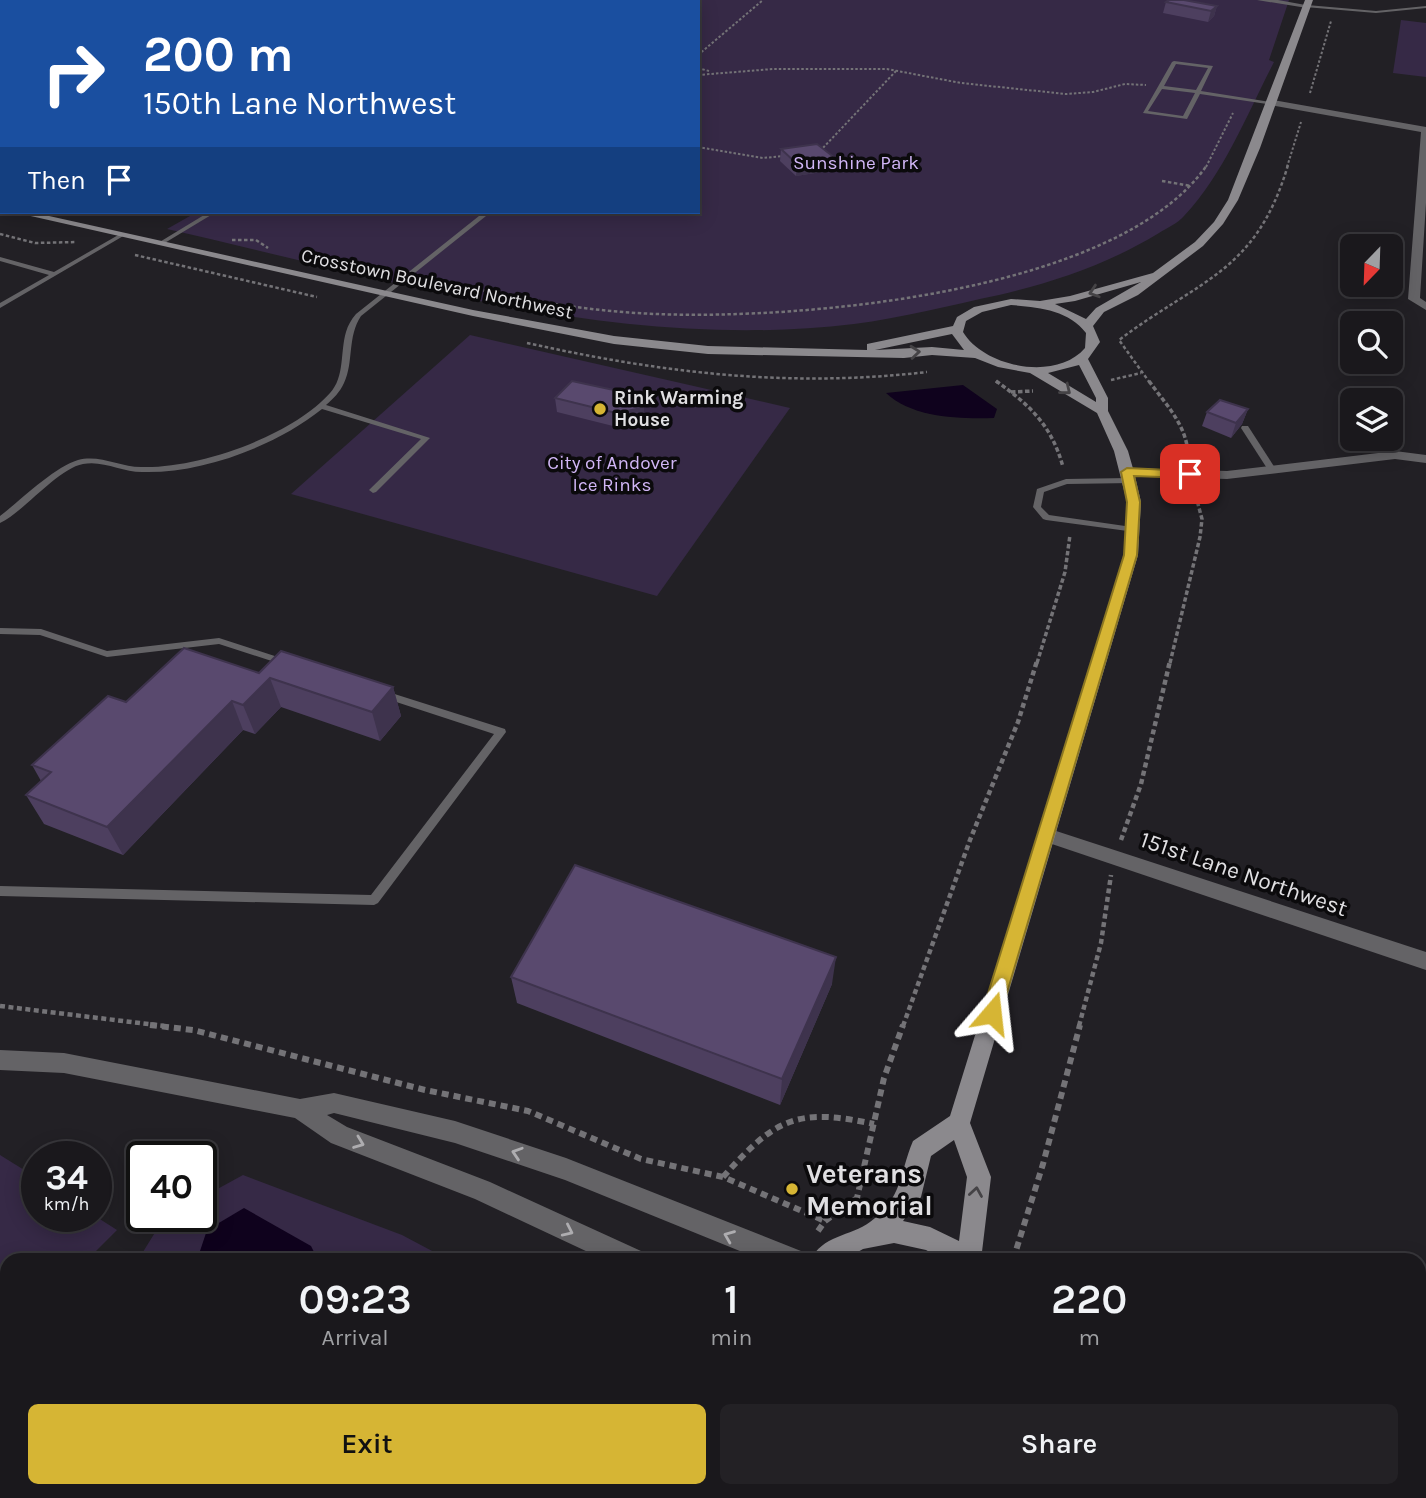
<!DOCTYPE html>
<style>
body{margin:0;font-family:Karla,sans-serif;background:#232125;color:#f1f3f6;height:100vh;display:flex;flex-direction:column;font-size:26px;white-space:nowrap}
*{box-sizing:border-box;margin:0}
p{font-size:23px;color:#9fa0a3}
.icon{flex:none;width:38px;height:38px;fill:none;stroke:currentColor;stroke-width:2;stroke-linecap:round;stroke-linejoin:round}
.map{position:relative;flex:1;overflow:hidden}
.sheet{position:absolute;left:0px;top:1253px;width:1426px;height:245px;display:flex;flex-direction:column;background:#1a181c;border-radius:21px 21px 0 0;box-shadow:0 4px 18px #0003,0 0 0 2px #38373b}
.sheet>*{flex:none}
.banner{position:absolute;left:0px;top:0px;width:700px;height:214px;box-shadow:0 4px 18px #0003,0 0 0 2px #38373b;background:#1a4fa0;color:#fff;overflow:hidden}
.needle{width:46px;rotate:203deg}
.buttons{position:absolute;left:1340px;top:234px;display:grid;gap:14px}
.buttons a{display:grid;place-items:center;width:63px;height:63px;border-radius:10px;background:#1a181c;box-shadow:0 4px 18px #0003,0 0 0 2px #38373b;font-size:35px}
.speed{position:absolute;left:21px;top:1141px;display:flex;gap:14px;font-size:35px;font-weight:700;text-align:center}
.speed>*{display:grid;place-content:center;width:91px;height:91px;border-radius:50%;background:#1a181c;box-shadow:0 4px 18px #0003,0 0 0 2px #38373b;line-height:1}
.speed small{font-size:18px;font-weight:400}
.speed .limit{border:4px solid #111;border-radius:10px;background:#fff;color:#111}
.pin{position:absolute;display:grid;place-items:center;width:60px;height:60px;color:#fff;margin:-30px;border-radius:14px;box-shadow:0 4px 10px #0006}
.me{position:absolute;width:77px;margin:-38px;rotate:17deg;stroke-linejoin:round;filter:drop-shadow(0 0 5px #0008)}
.turn{display:flex;align-items:center;gap:24px;height:147px;padding:0 28px;font-size:32px}
.turn .icon{width:91px;height:91px;stroke-width:2.5}
.turn b{display:block;font-size:49px;line-height:60px}
.then{display:flex;align-items:center;height:66px;padding:0 28px;background:#0003;gap:14px;font-size:26px}
.eta{display:flex;justify-content:space-evenly;align-items:center;height:119px;text-align:center}
.eta b{font-size:42px;font-weight:600;line-height:49px}
.cta{display:flex;gap:14px;margin-top:auto;padding:14px 28px}
.cta a{flex:1;height:80px;border-radius:10px;background:#d6b534;color:#111;font-size:28px;font-weight:600;line-height:80px;text-align:center}
.cta a+a{background:#232125;color:#f1f3f6}
.map>svg:first-child{display:block}
.green{fill:#362946}
.water{fill:#0f021d}
.lines{fill:none;stroke-linecap:round;stroke-linejoin:round}
.path-far4{stroke:#747377;stroke-width:2;stroke-dasharray:2.5 2;stroke-linecap:butt}
.path-far3{stroke:#747377;stroke-width:2.5;stroke-dasharray:3.5 2.5;stroke-linecap:butt}
.path-far2{stroke:#747377;stroke-width:3.5;stroke-dasharray:4.5 2.5;stroke-linecap:butt}
.path-far1{stroke:#747377;stroke-width:4.5;stroke-dasharray:5 3.5;stroke-linecap:butt}
.path{stroke:#747377;stroke-width:6;stroke-dasharray:7 5;stroke-linecap:butt}
.lane{fill:#646366;fill-rule:evenodd}
.street{fill:#646366;fill-rule:evenodd}
.secondary{fill:#8b898d;fill-rule:evenodd}
.wall{fill:#4d3f5f}
.shaded-wall{fill:#3e334d}
.building{fill:#59496e;stroke:#3e334d;stroke-width:2}
.oneway{stroke:#454346}
.oneway2{stroke:#aeadb0}
.route{fill:#d6b534;stroke:#8b7622;stroke-width:2}
.poi-dot{fill:#d6b534;stroke:#0b0a0c;stroke-width:2.5}
.labels{text-anchor:middle;dominant-baseline:central;stroke-width:7;stroke-linejoin:round;paint-order:stroke}
.far-park-label{font-size:19px;fill:#d1b6f6;stroke:#0b0a0c}
.far-street-label{font-size:19px;fill:#e0dfe2;stroke:#0b0a0c}
.far-poi-label{font-size:19px;font-weight:bold;fill:#e0dfe2;stroke:#0b0a0c;text-anchor:start}
.street-label{font-size:23px;fill:#e0dfe2;stroke:#0b0a0c}
.near-poi-label{font-size:28px;font-weight:bold;fill:#e0dfe2;stroke:#0b0a0c;text-anchor:start}
</style>
<div class="map">
<svg width="1426" height="1498" viewBox="0 0 1426 1498">
<rect width="100%" height="100%" fill="#222025"/>
<g class="green">
<path d="M596 0H1289L1269 60 1274 62C1247 114 1225 172 1184 216 1178 223 1167 228 1159 233 1110 263 1055 282 999 295 951 305 902 318 854 324 622 352 391 280 167 229L197 212H698V2H594Z"/>
<polygon points="1401,20 1426,23 1426,77 1393,73"/>
<polygon points="470,335 790,408 657,596 291,494"/>
<polygon points="0,1155 37,1178 37,1216 95,1216 117,1230 87,1260 7,1260 7,1339 0,1346"/>
<polygon points="243,1175 402,1235 449,1260 138,1260 164,1218 201,1216 201,1198"/>
<polygon points="7,1393 7,1491 683,1491 684,1498 0,1498 0,1398"/>
</g>
<g class="water">
<path d="M963 385 997 409 994 418C960 419 912 418 886 393Z"/>
<polygon points="244,1208 311,1246 318,1260 197,1260 207,1230"/>
</g>
<g class="lines">
<g class="path-far4">
<polyline points="307,2 310,0"/>
<polyline points="698,55 763,0"/>
<polyline points="698,68 709,71"/>
<polyline points="698,75 773,69 887,69 961,83 1066,94 1093,92 1125,84 1146,85"/>
<polyline points="1310,93 1331,21"/>
<polyline points="698,147 763,158 784,156"/>
<polyline points="820,151 896,71"/>
<polyline points="1206,167 1233,113"/>
<polyline points="1287,167 1301,122"/>
</g>
<g class="path-far3">
<polyline points="1162,181 1191,186"/>
<polyline points="0,234 35,243 76,242"/>
<polyline points="232,240 256,240 268,248"/>
<polyline points="135,255 317,297"/>
<polyline points="301,255 351,261 388,270"/>
<path d="M431 278C505 297 579 311 656 314 801 320 1119 293 1207 165"/>
<path d="M527 343C663 373 788 388 927 372"/>
<polyline points="1111,380 1141,373"/>
<polyline points="996,381 998,383"/>
<path d="M1150 383 1119 340C1200 279 1256 273 1288 165"/>
</g>
<g class="path-far2">
<path d="M996 381C1030 405 1052 426 1063 467"/>
<path d="M1149 381C1166 405 1188 426 1188 457"/>
<polyline points="1011,392 1033,391"/>
<polyline points="1037,663 1065,572 1070,535"/>
<polyline points="1170,663 1200,537 1202,519 1194,489"/>
</g>
<g class="path-far1">
<polyline points="1121,840 1141,784 1170,661"/>
<polyline points="0,1006 164,1026"/>
<polyline points="903,1026 970,840 1018,722 1037,661"/>
<polyline points="1079,1026 1101,943 1111,875"/>
</g>
<g class="path">
<polyline points="150,1025 193,1030 425,1090 528,1111 641,1159 723,1177 825,1221"/>
<path d="M723 1177C775 1119 796 1107 874 1124"/>
<polyline points="818,1231 825,1221 857,1198 884,1078 903,1025"/>
<polyline points="1013,1260 1043,1164 1080,1025"/>
<polyline points="752,1498 755,1491"/>
</g>
<g class="lane">
<polygon points="1307,5 1376,11 1426,6 1426,8 1376,13 1305,7"/>
<rect x="0" y="13" width="2" height="3"/>
<path d="M1174 61 1213 66 1201 91 1276 103 1273 105 1200 94 1187 119 1143 113 1172 62ZM1176 64 1208 68 1196 90 1164 86ZM1162 89 1195 93 1183 116 1148 111Z"/>
<polygon points="2,113 2,117 0,118 0,114"/>
<polygon points="209,212 216,212 163,244 158,243"/>
<path d="M484 212H491L361 316C347 337 354 362 344 383 340 392 333 399 326 405L430 438 376 492 373 493 369 490 421 439 322 409C276 446 201 474 142 472 122 472 103 460 83 464 57 469 25 511 0 523V516C21 500 54 467 78 460 99 454 120 467 141 467 198 469 292 436 330 393 345 377 340 352 346 332 348 325 351 320 356 314Z"/>
<polygon points="120,234 125,235 0,308 0,303 49,275 0,261 0,257 54,272"/>
<polygon points="1242,426 1248,426 1277,471 1276,473 1270,473 1241,428"/>
<polygon points="1129,478 1132,479 1132,483 1067,484 1044,492 1041,507 1049,515 1132,527 1135,528 1135,532 1046,520 1043,519 1033,507 1037,489 1066,479"/>
<polygon points="0,628 41,629 107,651 219,638 290,661 292,663 287,666 219,644 107,657 40,635 0,634"/>
<polygon points="385,691 505,729 506,732 378,903 374,905 0,896 0,886 371,895 494,734 381,697 380,695 381,693"/>
</g>
<g class="street">
<polygon points="1257,0 1278,0 1311,6 1307,8"/>
<polygon points="1273,100 1426,127 1426,203 1420,298 1426,302 1426,310 1408,299 1421,132 1270,105"/>
<polygon points="1395,451 1426,455 1426,463 1395,459 1227,479 1127,476 1120,472 1127,468 1227,471"/>
<polygon points="1047,828 1426,952 1426,970 1040,840 1038,835 1040,830"/>
<polygon points="0,1050 64,1053 300,1099 334,1093 455,1121 566,1158 801,1251 804,1260 762,1260 565,1180 455,1143 334,1113 327,1115 347,1127 490,1182 641,1251 644,1260 605,1260 475,1199 331,1143 295,1118 64,1073 0,1070"/>
<polygon points="1225,1491 1266,1491 1269,1498 1228,1498"/>
</g>
<g class="secondary">
<path d="M1305 0H1313L1260 148 1238 200 1223 224 1203 246 1138 295 1104 312 1093 326 1100 342 1088 359 1108 398V411L1128 451 1134 472 1141 502 1138 555 970 1123 991 1177 981 1260H944L926 1250 894 1243 863 1249 844 1260H811C821 1236 851 1236 870 1222 903 1198 899 1174 913 1141L950 1116 1124 555 1127 502 1114 451 1097 413 1030 373 998 367 975 358 932 355 904 358 708 354 614 344 473 316 13 212H31L473 310 614 336 708 346 867 350V344L953 326 957 317 974 307 1011 299 1040 301 1070 296 1153 273 1195 242 1214 222 1228 200ZM1141 282 1096 308 1086 319 1055 304 1075 301ZM1011 305C1038 307 1069 310 1086 333L1085 348C1056 382 984 367 963 332L966 321 982 312ZM952 334 964 350 932 347 875 350ZM1079 365 1096 398V402L1048 373ZM954 1140 967 1177 959 1241 930 1227 903 1221 921 1197 931 1156Z"/>
<rect x="0" y="205" width="2" height="6"/>
<polygon points="814,1491 842,1491 841,1498 813,1498"/>
<polygon points="881,1491 910,1491 907,1498 878,1498"/>
</g>
</g>
<g class="wall">
<polygon points="1166,2 1217,6 1214,16 1208,22 1163,13"/>
<rect x="0" y="21" width="2" height="70"/>
<polygon points="781,149 835,158 834,170 796,176 780,161"/>
<polygon points="555,398 644,401 644,415 642,415 642,422 617,427 557,412"/>
<polygon points="1248,409 1242,424 1231,438 1202,426 1207,412"/>
<polygon points="259,673 393,687 401,716 380,741 281,707 255,734 243,730 123,855 44,824 26,795 41,781 32,765 126,702"/>
<polygon points="511,977 832,984 780,1105 517,1003"/>
</g>
<g class="shaded-wall">
<polygon points="217,0 256,0 252,2 213,2"/>
<polygon points="1217,6 1214,16 1208,22 1211,11"/>
<polygon points="835,158 834,170 796,176 797,164"/>
<polygon points="644,401 644,415 642,415 642,422 617,427 616,413 637,402"/>
<polygon points="1248,409 1242,424 1231,438 1236,423"/>
<polygon points="270,678 281,707 255,734 243,705"/>
<polygon points="393,687 401,716 380,741 372,712"/>
<polygon points="232,701 243,730 123,855 107,827"/>
<polygon points="836,957 832,984 780,1105 782,1079"/>
</g>
<g class="building">
<polygon points="59,0 217,0 213,2 54,2"/>
<polygon points="1169,0 1184,0 1217,6 1211,11 1166,2"/>
<rect x="0" y="21" width="2" height="32"/>
<polygon points="817,144 835,158 797,164 781,149"/>
<polygon points="572,381 623,392 636,391 644,401 637,402 642,408 616,413 555,398"/>
<polygon points="1220,400 1248,409 1236,423 1207,412"/>
<polygon points="184,648 259,673 281,651 393,687 372,712 270,678 243,705 232,701 107,827 26,795 51,772 32,765 108,696 126,702"/>
<polygon points="575,865 836,957 782,1079 511,977"/>
</g>
<defs><path id="oneway-chevron" d="M-2-3.5L2.5 0L-2 3.5" fill="none" stroke-width="1.6" stroke-linecap="round" stroke-linejoin="round" transform="scale(1.75)"/></defs>
<g class="oneway">
<use href="#oneway-chevron" transform="translate(1094 292) rotate(162)"/>
<use href="#oneway-chevron" transform="translate(915 352) rotate(-5)"/>
<use href="#oneway-chevron" transform="translate(1066 390) rotate(39)"/>
<use href="#oneway-chevron" transform="translate(976 1192) rotate(-81)"/>
</g>
<g class="oneway2">
<use href="#oneway-chevron" transform="translate(359 1143) rotate(21)"/>
<use href="#oneway-chevron" transform="translate(517 1153) rotate(-162)"/>
<use href="#oneway-chevron" transform="translate(568 1231) rotate(25)"/>
<use href="#oneway-chevron" transform="translate(729 1236) rotate(-158)"/>
</g>
<polygon class="route" points="1127,468 1190,471 1196,474 1190,478 1134,476 1140,502 1137,555 1001,1013 998,1019 992,1021 985,1019 982,1013 1124,555 1127,502 1121,472"/>
<g class="poi-dot">
<circle cx="600" cy="409" r="7"/>
<circle cx="792" cy="1189" r="7"/>
</g>
<g class="labels">
<g class="far-park-label">
<text x="856" y="163">Sunshine Park</text>
<text x="612" y="463">City of Andover<tspan x="612" dy="22">Ice Rinks</tspan></text>
</g>
<g class="far-street-label">
<text transform="translate(437 284) rotate(12)">Crosstown Boulevard Northwest</text>
</g>
<g class="far-poi-label">
<text x="614" y="398">Rink Warming<tspan x="614" dy="22">House</tspan></text>
</g>
<g class="street-label">
<text transform="translate(1244 874) rotate(19)">151st Lane Northwest</text>
</g>
<g class="near-poi-label">
<text x="806" y="1173">Veterans<tspan x="806" dy="32">Memorial</tspan></text>
</g>
</g>
</svg>
<div class="buttons">
<a><svg class="needle" viewBox="-14 -14 28 28"><path d="M0-13l5 13h-10z" fill="#e53935"/><path d="M0 13l5-13h-10z" fill="#9fa0a3"/></svg></a>
<a><svg class="icon" aria-label="search" viewBox="0 0 24 24"><circle cx="10" cy="10" r="6"/><path d="M15 15l6 6"/></svg></a>
<a><svg class="icon" aria-label="layers" viewBox="0 0 24 24"><path d="M12 4l9 5-9 5-9-5zM3 14l9 5 9-5"/></svg></a>
</div>
<div class="speed"><div>34<small>km/h</small></div><div class="limit">40</div></div>
<div class="pin" style="left:1190px;top:474px;background:#d93025"><svg class="icon" aria-label="arrive" viewBox="0 0 24 24"><path d="M6 21V4h12l-3 4 3 4H6"/></svg></div>
<svg class="me" style="left:992px;top:1013px" viewBox="-20 -20 40 40"><path d="M0-17L14 15 0 8-14 15z" fill="#d6b534" stroke="#fff" stroke-width="4"/></svg>
<div class="banner">
<div class="turn"><svg class="icon" aria-label="right" viewBox="0 0 24 24"><path d="M7 20v-9h11M14 6l5 5-5 5"/></svg><div><b>200 m</b>150th Lane Northwest</div></div>
<div class="then">Then<svg class="icon" aria-label="arrive" viewBox="0 0 24 24"><path d="M6 21V4h12l-3 4 3 4H6"/></svg></div>
</div>
<section class="sheet">
<div class="eta">
<div><b>09:23</b><p>Arrival</p></div>
<div><b>1</b><p>min</p></div>
<div><b>220</b><p>m</p></div>
</div>
<div class="cta"><a>Exit</a><a>Share</a></div>
</section>
</div>
